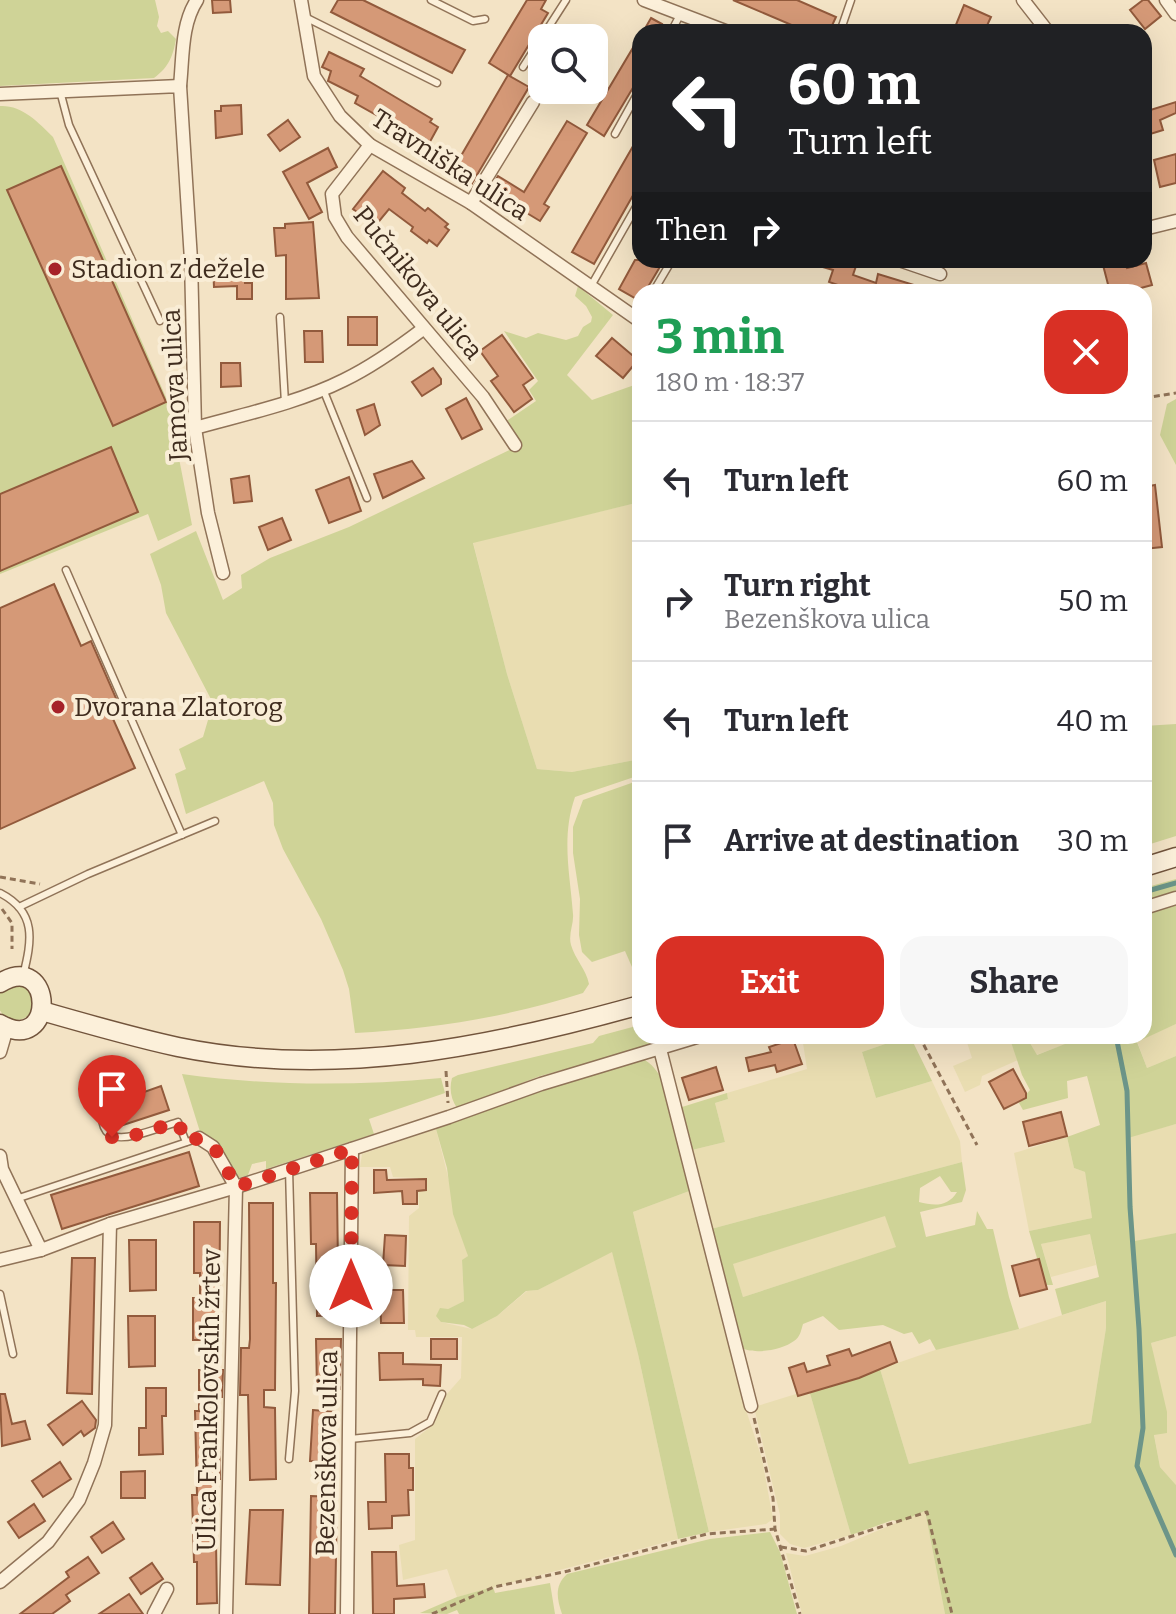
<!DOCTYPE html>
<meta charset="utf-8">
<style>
body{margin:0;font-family:Bitter,serif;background:#f7f7f7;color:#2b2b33;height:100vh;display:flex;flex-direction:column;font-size:30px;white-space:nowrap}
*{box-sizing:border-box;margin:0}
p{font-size:26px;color:#7c7c81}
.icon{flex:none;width:44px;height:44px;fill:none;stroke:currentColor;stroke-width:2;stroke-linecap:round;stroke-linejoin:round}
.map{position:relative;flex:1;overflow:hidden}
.drawer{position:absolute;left:632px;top:284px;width:520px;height:760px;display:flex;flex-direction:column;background:#fff;border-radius:24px;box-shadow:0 8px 32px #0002}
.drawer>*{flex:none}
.hud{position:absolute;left:632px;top:24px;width:520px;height:244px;border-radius:24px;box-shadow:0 8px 32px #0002;background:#202124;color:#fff;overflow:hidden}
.controls{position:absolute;left:528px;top:24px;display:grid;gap:16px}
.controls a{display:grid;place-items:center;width:80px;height:80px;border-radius:16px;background:#fff;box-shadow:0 8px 32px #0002;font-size:40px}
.pin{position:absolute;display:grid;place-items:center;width:68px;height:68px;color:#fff;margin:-82px -34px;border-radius:50% 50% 50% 0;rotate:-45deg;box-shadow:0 0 8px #0007}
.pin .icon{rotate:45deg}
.me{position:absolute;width:88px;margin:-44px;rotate:0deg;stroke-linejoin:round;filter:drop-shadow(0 0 6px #0008)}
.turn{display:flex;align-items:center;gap:28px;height:168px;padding:0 24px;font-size:36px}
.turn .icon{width:104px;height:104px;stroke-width:2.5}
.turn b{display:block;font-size:56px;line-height:68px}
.then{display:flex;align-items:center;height:76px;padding:0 24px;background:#0003;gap:16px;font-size:30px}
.round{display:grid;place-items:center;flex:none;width:84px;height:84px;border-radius:24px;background:#f7f7f7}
.head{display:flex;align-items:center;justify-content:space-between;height:136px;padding:0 24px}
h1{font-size:48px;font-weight:700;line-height:60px;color:#1e9e55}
.primary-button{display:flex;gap:16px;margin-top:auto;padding:16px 24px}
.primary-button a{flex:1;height:92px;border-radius:24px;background:#d93025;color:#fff;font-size:32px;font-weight:700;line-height:92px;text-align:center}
.primary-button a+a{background:#f7f7f7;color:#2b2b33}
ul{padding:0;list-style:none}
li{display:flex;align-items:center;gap:24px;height:120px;padding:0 24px;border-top:2px solid #e1e1e2}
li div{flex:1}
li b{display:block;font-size:30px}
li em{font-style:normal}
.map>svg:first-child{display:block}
.farmland{fill:#e9ddb1}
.green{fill:#cfd397;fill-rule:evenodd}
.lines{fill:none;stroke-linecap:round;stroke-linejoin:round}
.stream{stroke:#6c9589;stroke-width:5}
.building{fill:#d59977;stroke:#925a3c;stroke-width:2}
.lane-casing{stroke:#907358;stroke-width:9}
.street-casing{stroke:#907358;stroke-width:15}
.secondary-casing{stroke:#72543c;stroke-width:21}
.path{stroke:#907358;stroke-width:3;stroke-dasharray:6 4;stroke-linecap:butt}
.lane{stroke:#fcf0da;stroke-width:6}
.street{stroke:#fcf0da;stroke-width:12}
.secondary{stroke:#fcf0da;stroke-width:18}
.route{stroke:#d93025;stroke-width:14;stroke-dasharray:0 25.2}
.poi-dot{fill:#a62229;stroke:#f9edd6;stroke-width:3}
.labels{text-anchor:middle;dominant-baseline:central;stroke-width:8;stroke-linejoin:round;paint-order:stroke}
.street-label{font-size:26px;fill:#3f2c1e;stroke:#f9edd6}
.poi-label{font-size:26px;fill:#3f2c1e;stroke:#f9edd6;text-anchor:start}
</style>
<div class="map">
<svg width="1176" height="1614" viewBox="0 0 1176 1614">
<rect width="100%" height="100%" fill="#f3e3c5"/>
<g class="farmland">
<polygon points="640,502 640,759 572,772 537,769 507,674 473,542"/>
<polygon points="1176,1024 1176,1056 1147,1068 1137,1041"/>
<polygon points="831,1036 887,1036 888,1043 862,1052 876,1098 932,1081 960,1141 962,1162 711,1229 692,1150 725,1142 715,1103 728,1099 727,1093 807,1069 803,1043"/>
<polygon points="965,1036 1009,1036 1018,1060 982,1076 980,1085 965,1092 953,1066 972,1058"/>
<polygon points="1029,1036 1061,1036 1066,1044 1036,1055 1027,1037"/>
<polygon points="1176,1124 1176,1233 1135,1242 1128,1137"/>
<polygon points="436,1129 468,1256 462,1261 464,1301 448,1309 441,1322 472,1329 497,1316 527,1291 538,1290 612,1251 638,1354 678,1539 457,1597 447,1569 403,1580 399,1545 415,1540 415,1439 434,1424 446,1395 461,1378 462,1337 416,1337 415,1330 408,1330 409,1216 419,1208 418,1178 393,1177 390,1167 360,1167 362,1154"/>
<polygon points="1067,1137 1074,1168 1085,1172 1092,1218 1029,1231 1014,1153"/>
<polygon points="692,1190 746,1410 762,1459 773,1519 766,1524 709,1532 633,1212"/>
<polygon points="886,1215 897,1247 743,1297 732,1264"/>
<polygon points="1090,1233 1096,1265 1051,1277 1041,1244"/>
<polygon points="1106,1301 1106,1328 1091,1423 909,1464 880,1369 944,1347 1019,1329"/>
<polygon points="1176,1336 1176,1485 1160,1467 1154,1434 1167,1432 1151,1343"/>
<polygon points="809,1390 851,1535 804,1548 790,1544 780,1534 780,1515 754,1407"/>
<polygon points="925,1511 945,1614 802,1614 786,1553 805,1556 841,1546"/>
</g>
<g class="green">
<path d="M0 0H155L159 17 157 26 161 33 168 31 176 39C173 56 169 67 154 78L0 86Z"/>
<path d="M0 106C22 105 38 122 53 137L168 402 192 525 158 541 148 514 0 574Z"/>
<path d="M578 286 613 315 567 375 592 400 640 383V502L473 543 507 674 537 769 572 772 640 759V775L575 797C561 837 570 873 573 914 574 924 568 934 571 945 575 959 586 969 589 984L583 993C508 1017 433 1029 355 1033L349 989 343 970 321 919 283 849 274 825 273 803 264 781 186 814 175 774 186 769 179 749 203 737 213 703 166 613 161 585 150 554 196 531 223 600 242 588 241 575 270 558 349 527 520 445 505 422 536 401 529 390 538 381 504 331 526 338 538 333 566 340 578 336 583 327 591 322 592 317 586 306 575 296Z"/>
<polygon points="1176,399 1176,465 1160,435 1167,404"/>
<polygon points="1176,724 1176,836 1144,846 1144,726"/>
<polygon points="640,780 640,977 632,967 625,951 592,962 582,952 579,935 580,899 573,853 573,827 583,800"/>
<polygon points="1176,879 1176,893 1144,904 1144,888"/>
<polygon points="1176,905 1176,1024 1137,1042 1147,1068 1176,1056 1176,1124 1128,1138 1135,1241 1176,1233 1176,1336 1151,1343 1167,1412 1167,1433 1154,1435 1160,1467 1176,1485 1176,1614 945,1614 925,1511 900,1522 893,1520 851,1535 809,1390 880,1369 909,1464 1091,1423 1106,1328 1106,1301 1062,1315 1055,1289 1099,1277 1090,1234 1041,1244 1053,1285 1045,1285 1029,1231 1092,1218 1085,1172 1074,1168 1067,1137 1100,1125 1087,1076 1067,1081 1068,1098 1023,1110 1019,1103 1030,1090 1022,1075 1009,1036 1029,1036 1027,1038 1037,1055 1065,1044 1061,1036 1144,1036 1144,914"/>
<circle cx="16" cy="1002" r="18"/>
<path d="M640 1025V1036H672L626 1053 540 1076 457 1108C451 1099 449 1089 452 1078L458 1075 593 1043 599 1036Z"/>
<polygon points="887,1036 910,1036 932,1081 876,1098 862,1052 888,1043"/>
<path d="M643 1059C675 1075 684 1156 692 1190L633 1212 709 1532 678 1539 638 1354 612 1252 538 1290 526 1291 497 1316 472 1329 464 1325 441 1322 436 1316 440 1308 448 1309 464 1301 462 1260 468 1256 453 1214 447 1168 436 1129 529 1093Z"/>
<path d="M182 1074C269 1086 354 1086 441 1078L445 1093 369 1119 374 1134 266 1169V1161L252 1164 248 1175 238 1178 201 1135Z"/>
<polygon points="727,1093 728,1099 715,1103 725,1142 692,1150 682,1107"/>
<path d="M962 1162 966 1190 962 1202 920 1212 926 1237 975 1225 977 1211 987 1229H993L1009 1297 1019 1329 936 1350 930 1339 919 1344 912 1332 904 1334 883 1325 839 1330 823 1316 803 1324C801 1331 800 1337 794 1341 782 1350 751 1356 739 1346L711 1229ZM940 1176 951 1192H957C948 1207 934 1206 919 1202L920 1188ZM885 1216 896 1247 743 1297 733 1264Z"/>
<path d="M770 1532 780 1552 797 1614H562C557 1599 554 1586 567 1574L710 1539Z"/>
<polygon points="550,1583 555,1614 459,1614 457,1610 447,1614 420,1613 457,1597 493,1587 495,1593"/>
</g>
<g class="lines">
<g class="stream">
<polyline points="1144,892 1176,883"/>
<polyline points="1116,1036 1127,1091 1130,1207 1139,1329 1143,1428 1137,1466 1176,1555"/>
</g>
</g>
<g class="building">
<polygon points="212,0 230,0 231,12 213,13"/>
<polygon points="338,0 363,0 465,50 452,73 331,12"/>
<polygon points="527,0 546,0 541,9 548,13 510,76 489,63"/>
<polygon points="733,0 797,0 836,17 829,32 808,32"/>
<polygon points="1143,0 1148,0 1161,16 1145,29 1130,10"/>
<polygon points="964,5 991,17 984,32 953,32"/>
<polygon points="651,18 662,24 658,32 643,32"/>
<polygon points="640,36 640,76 604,136 587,125"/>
<polygon points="329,52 364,69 360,76 432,119 430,122 438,127 426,149 398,134 401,129 355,103 358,96 328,81 331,71 322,67"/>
<polygon points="508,75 529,87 471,185 451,173"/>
<polygon points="1176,102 1176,113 1160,120 1163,130 1144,136 1144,112"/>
<polygon points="241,105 242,134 216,138 215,111 221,111 221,106"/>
<polygon points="288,120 300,137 280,151 268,135"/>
<polygon points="567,121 587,133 544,204 549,207 540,221 489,190 498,176 524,192"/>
<polygon points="640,134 640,183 594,264 572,252"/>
<polygon points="328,148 337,167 307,183 322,212 309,219 283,172"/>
<polygon points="1176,154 1176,183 1160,187 1154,160"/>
<polygon points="61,166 166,402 113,426 7,190"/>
<polygon points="383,171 405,188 402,193 425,211 428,208 448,224 445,227 449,230 437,246 429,240 427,243 411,231 413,227 389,209 375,226 353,209"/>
<polygon points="313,222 319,298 286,299 286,255 276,256 274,228 285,228 285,224"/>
<polygon points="635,260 664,260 645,292 640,292 640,301 619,289"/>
<polygon points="809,260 858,260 853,275 876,283 878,274 927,289 927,292 858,292 829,282 833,270 809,263"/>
<polygon points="1123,260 1127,268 1146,263 1152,285 1126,292 1110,292 1103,265"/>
<polygon points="233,264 233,273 245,272 245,283 252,283 252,299 237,299 237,286 214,287 213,265"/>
<rect x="348" y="317" width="29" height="28"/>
<polygon points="304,331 322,331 323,362 305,362"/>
<polygon points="502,335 533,378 523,385 532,399 514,412 491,381 498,376 480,351"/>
<polygon points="612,338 638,360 623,378 596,356"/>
<polygon points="221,363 240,363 241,386 221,387"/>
<polygon points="433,368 441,379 441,384 422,396 412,382"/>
<polygon points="466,398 482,429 462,439 446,409"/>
<polygon points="374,404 380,425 365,435 357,410"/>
<polygon points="111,447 138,512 0,571 0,494"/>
<polygon points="412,461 424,478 383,498 374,474"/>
<polygon points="249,476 252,501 234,503 231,479"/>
<polygon points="349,477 361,511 329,523 316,490"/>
<polygon points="1155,485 1162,547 1144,549 1144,487"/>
<polygon points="282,518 291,540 268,550 259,527"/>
<polygon points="54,584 81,646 91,641 119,705 109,710 135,768 0,829 0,608"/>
<polygon points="793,1039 802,1064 777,1072 775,1065 749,1071 746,1058 771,1052 769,1047"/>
<polygon points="716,1067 723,1090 689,1100 682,1078"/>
<polygon points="1013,1069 1026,1093 1026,1098 1004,1109 989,1082"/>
<polygon points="161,1086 169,1110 117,1127 110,1104"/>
<polygon points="1061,1112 1067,1136 1029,1146 1023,1122"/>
<polygon points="189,1152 199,1186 62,1229 51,1195"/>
<polygon points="374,1170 386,1170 387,1180 426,1179 426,1190 417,1191 417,1204 403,1204 402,1191 374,1193"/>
<polygon points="310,1193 337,1193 338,1265 342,1265 341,1315 317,1316 316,1244 311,1244"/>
<polygon points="249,1203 273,1203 273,1283 276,1283 275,1390 264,1390 264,1407 275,1408 276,1479 250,1480 248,1395 240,1395 241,1348 249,1348 250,1339"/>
<polygon points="194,1222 220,1222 219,1340 193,1340 193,1298 200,1298 200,1273 194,1273"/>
<polygon points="385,1235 406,1236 405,1266 383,1265"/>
<polygon points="129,1240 156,1240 156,1290 130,1291"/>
<polygon points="72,1258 95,1258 92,1394 67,1393"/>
<polygon points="1039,1259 1047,1289 1020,1296 1012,1266"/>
<polygon points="380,1290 403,1290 404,1323 381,1323"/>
<polygon points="128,1316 155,1316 155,1366 129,1367"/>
<polygon points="316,1339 341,1339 340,1389 317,1390"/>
<rect x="431" y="1339" width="26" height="20"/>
<polygon points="890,1342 897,1362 859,1378 798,1396 789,1368 804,1363 807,1372 830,1365 827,1356 849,1349 852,1356"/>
<polygon points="379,1353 403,1353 403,1364 441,1365 440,1386 423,1385 423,1379 380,1380"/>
<polygon points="199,1370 223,1370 222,1397 218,1397 220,1479 215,1479 217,1603 197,1604 197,1562 194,1562 192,1495 197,1495 195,1411 199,1411"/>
<polygon points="146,1388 166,1388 166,1416 162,1416 163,1454 139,1455 139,1428 146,1428"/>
<polygon points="0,1394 5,1394 12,1424 25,1421 30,1439 2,1446"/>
<polygon points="82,1401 96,1420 95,1428 84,1436 81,1431 63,1445 48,1425"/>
<polygon points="313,1410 336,1412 333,1462 310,1461"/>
<polygon points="385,1454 409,1454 409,1468 413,1468 413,1490 408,1490 409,1515 392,1516 392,1528 369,1529 368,1502 386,1502"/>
<polygon points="60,1462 71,1479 43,1497 32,1481"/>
<polygon points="145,1471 145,1498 121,1498 121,1472"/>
<polygon points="311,1496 337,1497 335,1614 309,1614"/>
<polygon points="34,1504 45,1521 19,1538 8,1522"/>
<polygon points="250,1510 283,1510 280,1585 246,1584"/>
<polygon points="113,1522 124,1539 102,1553 91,1537"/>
<polygon points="372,1552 396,1552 397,1586 424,1584 425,1597 394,1599 394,1614 373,1614"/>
<polygon points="88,1557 99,1573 66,1595 70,1601 52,1614 20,1614 69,1577 66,1572"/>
<polygon points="152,1563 163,1579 141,1594 130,1578"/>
<polygon points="129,1594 143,1614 99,1614"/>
</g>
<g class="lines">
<defs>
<g id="lane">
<polyline points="431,0 473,21 485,19"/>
<polyline points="305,17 437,83"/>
<polyline points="671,32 681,13"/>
<polyline points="840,32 851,0"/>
<polyline points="523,67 566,0"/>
<polyline points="60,91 69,125 160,321"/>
<polyline points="615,134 640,89"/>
<polyline points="591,286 640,200"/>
<polyline points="653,292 672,260"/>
<polyline points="280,317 285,403"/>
<polyline points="323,389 367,498"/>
<polyline points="66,570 182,835"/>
<path d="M0 893C37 912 32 940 23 976"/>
<polyline points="19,907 88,874 215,821"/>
<path d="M123 1091 106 1086C87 1160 133 1136 178 1122L186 1142"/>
<polyline points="289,1169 295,1391 289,1459"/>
<polyline points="16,1199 199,1138"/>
<polyline points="0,1294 13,1354"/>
<polyline points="350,1439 410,1433 430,1422 442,1394"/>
</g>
<g id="street">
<polyline points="301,0 314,76 340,116 370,145 471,203 640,321"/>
<polyline points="644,0 728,32"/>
<polyline points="1023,0 1048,32"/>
<polyline points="1166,0 1176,14"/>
<path d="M180 86C183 58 181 24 197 0"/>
<polyline points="0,94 180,86 191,260 195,428 208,513 223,573"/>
<polyline points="370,145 332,194 335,217 347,237 483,397 515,445"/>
<polyline points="471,203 533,102"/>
<polyline points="1144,229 1176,221"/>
<polyline points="899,260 940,274"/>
<path d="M195 428C245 414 298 403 344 380 373 366 398 348 423 329"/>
<polyline points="1144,908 1176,898"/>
<polyline points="660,1049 751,1406"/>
<polyline points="0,1052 7,1028"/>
<polyline points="199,1138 213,1147 236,1187 226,1614"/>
<polyline points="0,1156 2,1169 41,1250 0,1260"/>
<polyline points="41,1250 110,1224 236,1187 449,1117 541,1084 700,1036"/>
<polyline points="0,1582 48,1542 79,1500 94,1463 105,1425 110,1224"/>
<polyline points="154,1614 167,1589"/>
<polyline points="347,1614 352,1149"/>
</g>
<g id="secondary">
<polyline points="1144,867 1176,857"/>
<path d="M0 983C55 950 56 1056 0 1024"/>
<path d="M42 1011C87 1024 132 1037 178 1047 333 1079 490 1047 640 1005"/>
</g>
</defs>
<use href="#lane" class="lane-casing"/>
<use href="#street" class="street-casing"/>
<use href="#secondary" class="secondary-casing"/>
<g class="path">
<polyline points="1144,398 1176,393"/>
<polyline points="0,877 40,884"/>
<polyline points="2,909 12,923 12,949"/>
<polyline points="919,1036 977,1145"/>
<polyline points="446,1071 448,1103"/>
<polyline points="754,1418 773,1498 775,1529 800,1614"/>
<polyline points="781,1547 806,1551 927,1512 952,1614"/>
<polyline points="432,1614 494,1587 568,1571 707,1534 775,1529"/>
</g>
<use href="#lane" class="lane"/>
<use href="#street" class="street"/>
<use href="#secondary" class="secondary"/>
</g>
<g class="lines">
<polyline class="route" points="112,1137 122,1139 178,1122 186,1142 199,1138 213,1147 220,1156 236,1187 352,1149 351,1286"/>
</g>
<g class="poi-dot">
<circle cx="55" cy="269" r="8"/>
<circle cx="58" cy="707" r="8"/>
</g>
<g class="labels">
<g class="street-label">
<text transform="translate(450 165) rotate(33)">Travniška ulica</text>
<text transform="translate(418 283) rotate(51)">Pučnikova ulica</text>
<text transform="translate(175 385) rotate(-93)">Jamova ulica</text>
<text transform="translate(209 1400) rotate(-89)">Ulica Frankolovskih žrtev</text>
<text transform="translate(327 1453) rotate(-89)">Bezenškova ulica</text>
</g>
<g class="poi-label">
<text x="71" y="269">Stadion z'dežele</text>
<text x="74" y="707">Dvorana Zlatorog</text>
</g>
</g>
</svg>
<div class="controls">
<a><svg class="icon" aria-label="search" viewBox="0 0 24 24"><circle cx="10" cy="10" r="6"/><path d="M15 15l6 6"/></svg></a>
</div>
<div class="pin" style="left:112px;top:1137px;background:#d93025"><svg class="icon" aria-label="arrive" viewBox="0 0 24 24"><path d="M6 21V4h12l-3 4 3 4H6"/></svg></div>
<svg class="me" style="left:351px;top:1286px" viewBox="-20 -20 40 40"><circle r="19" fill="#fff"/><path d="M0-13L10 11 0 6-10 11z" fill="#d93025"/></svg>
<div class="hud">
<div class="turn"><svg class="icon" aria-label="left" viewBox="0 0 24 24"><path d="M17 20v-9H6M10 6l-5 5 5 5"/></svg><div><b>60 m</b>Turn left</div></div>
<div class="then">Then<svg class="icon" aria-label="right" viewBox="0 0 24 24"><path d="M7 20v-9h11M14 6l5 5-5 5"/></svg></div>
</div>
<section class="drawer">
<div class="head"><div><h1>3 min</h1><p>180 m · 18:37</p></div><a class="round" style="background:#d93025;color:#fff"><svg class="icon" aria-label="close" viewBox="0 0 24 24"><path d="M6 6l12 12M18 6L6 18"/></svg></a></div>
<ul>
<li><svg class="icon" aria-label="left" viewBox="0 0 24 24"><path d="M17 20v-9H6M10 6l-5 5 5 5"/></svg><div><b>Turn left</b></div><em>60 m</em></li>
<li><svg class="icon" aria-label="right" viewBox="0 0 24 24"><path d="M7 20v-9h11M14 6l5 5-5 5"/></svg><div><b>Turn right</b><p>Bezenškova ulica</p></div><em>50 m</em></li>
<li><svg class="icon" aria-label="left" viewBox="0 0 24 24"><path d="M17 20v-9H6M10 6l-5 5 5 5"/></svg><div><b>Turn left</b></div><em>40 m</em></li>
<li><svg class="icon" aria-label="arrive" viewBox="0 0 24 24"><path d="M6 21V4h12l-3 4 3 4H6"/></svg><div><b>Arrive at destination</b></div><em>30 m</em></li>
</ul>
<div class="primary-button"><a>Exit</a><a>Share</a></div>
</section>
</div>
